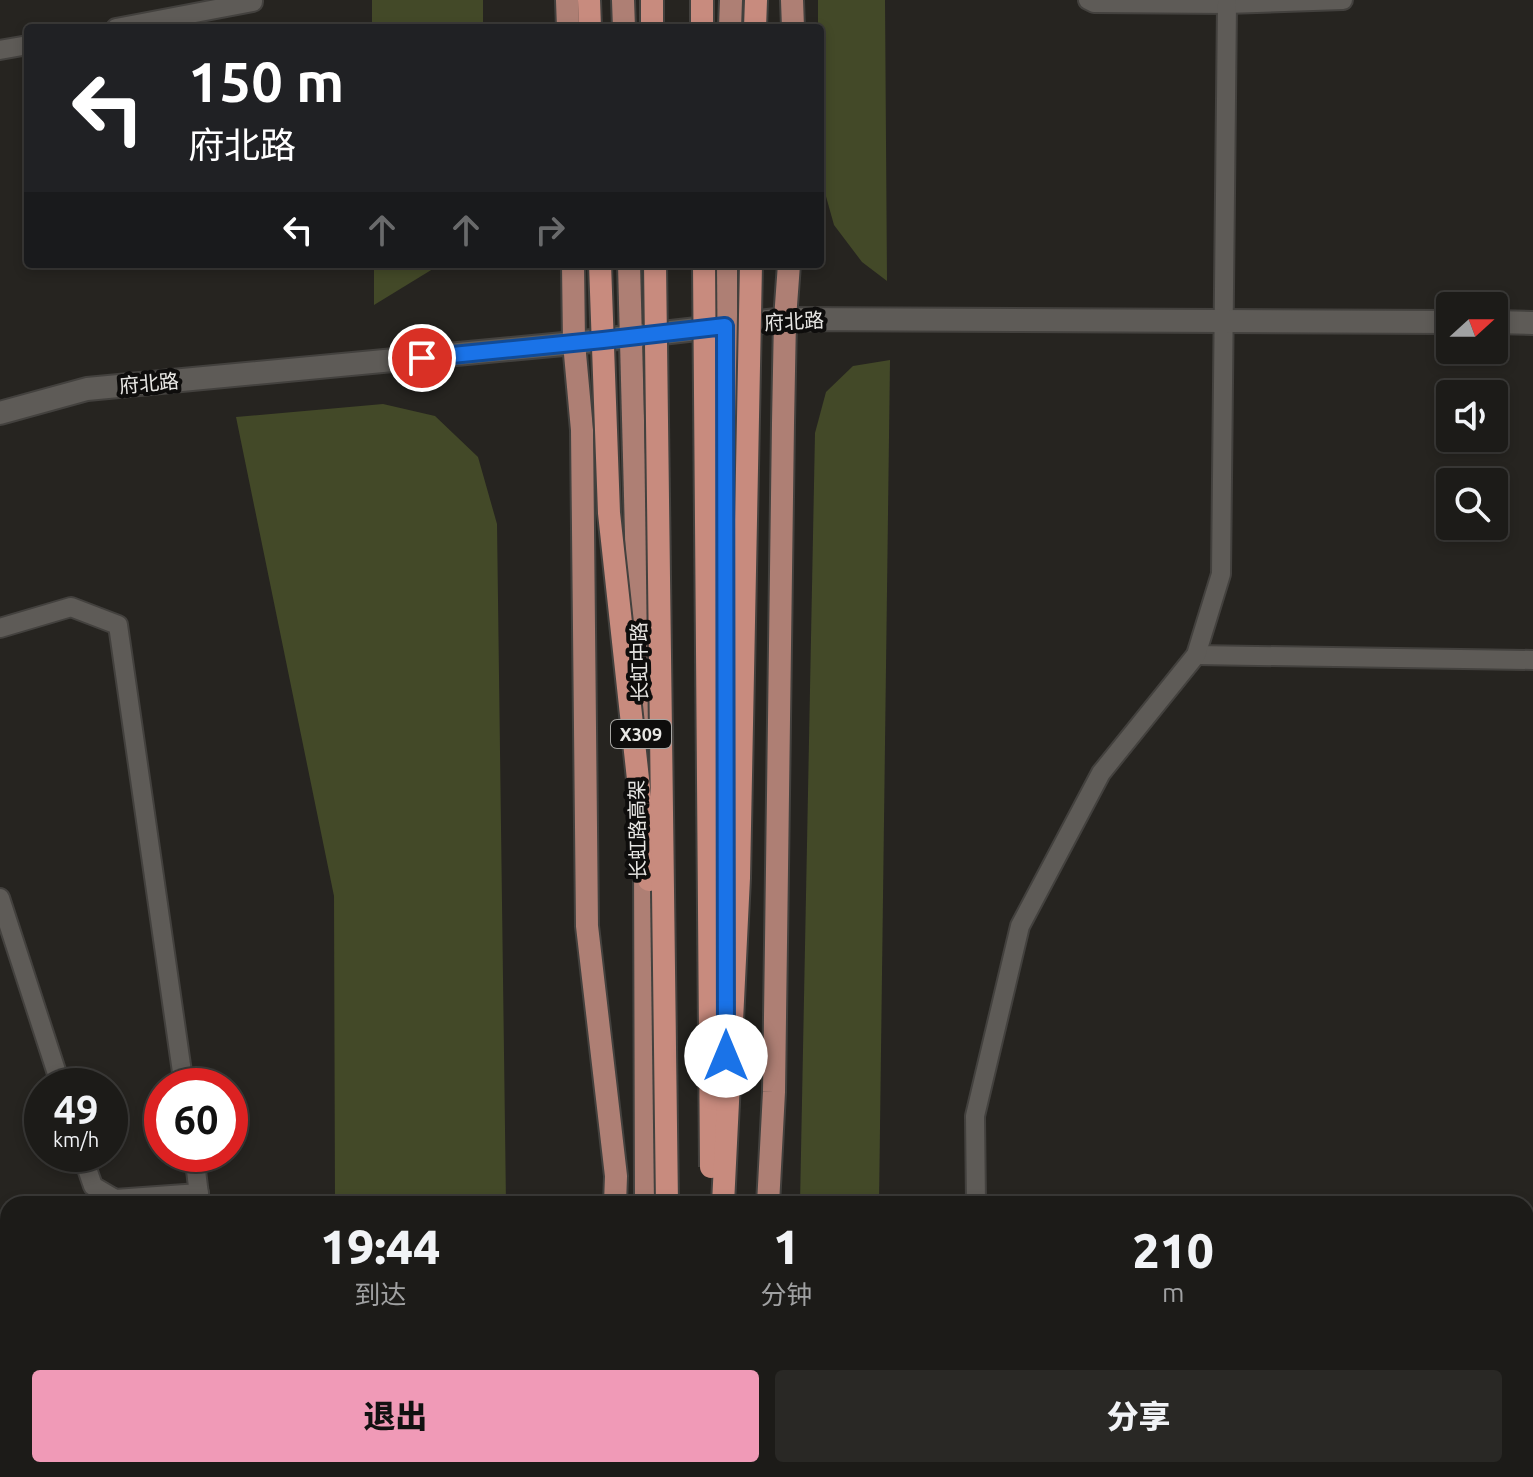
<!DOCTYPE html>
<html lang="zh">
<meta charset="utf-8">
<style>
body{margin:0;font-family:Ubuntu,"Noto Sans SC",sans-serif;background:#292825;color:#f1f3f6;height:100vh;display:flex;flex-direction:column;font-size:30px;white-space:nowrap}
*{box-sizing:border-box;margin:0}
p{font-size:26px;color:#a0a1a2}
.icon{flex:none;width:44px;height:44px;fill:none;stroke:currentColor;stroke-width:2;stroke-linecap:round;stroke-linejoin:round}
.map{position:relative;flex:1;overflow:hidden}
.details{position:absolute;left:0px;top:1196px;width:1534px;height:282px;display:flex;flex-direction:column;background:#1c1b18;border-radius:24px 24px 0 0;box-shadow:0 4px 12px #0003,0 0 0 2px #3a3937}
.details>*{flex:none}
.banner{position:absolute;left:24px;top:24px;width:800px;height:244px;border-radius:8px;box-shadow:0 4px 12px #0003,0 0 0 2px #3a3937;background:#202124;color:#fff;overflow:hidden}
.needle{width:52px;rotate:69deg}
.fabs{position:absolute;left:1436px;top:292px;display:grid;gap:16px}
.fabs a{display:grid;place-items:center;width:72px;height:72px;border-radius:8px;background:#1c1b18;box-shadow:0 4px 12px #0003,0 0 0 2px #3a3937;font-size:40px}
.speed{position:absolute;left:24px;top:1068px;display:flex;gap:16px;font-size:40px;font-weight:700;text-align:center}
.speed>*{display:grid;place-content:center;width:104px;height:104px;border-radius:50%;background:#1c1b18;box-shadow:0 4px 12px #0003,0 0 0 2px #3a3937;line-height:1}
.speed small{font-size:20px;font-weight:400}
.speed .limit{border:12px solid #d22;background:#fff;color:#111}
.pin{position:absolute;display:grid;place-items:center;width:68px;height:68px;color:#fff;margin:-34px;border:4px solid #fff;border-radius:50%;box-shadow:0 2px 8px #0007}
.me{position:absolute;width:88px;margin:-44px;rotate:0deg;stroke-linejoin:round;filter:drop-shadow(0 0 6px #0008)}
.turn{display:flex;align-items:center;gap:28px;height:168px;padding:0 32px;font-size:36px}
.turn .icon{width:104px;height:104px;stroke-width:2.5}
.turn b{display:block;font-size:56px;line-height:68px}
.lanes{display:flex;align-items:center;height:76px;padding:0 32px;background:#0003;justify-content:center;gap:40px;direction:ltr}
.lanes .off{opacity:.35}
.eta{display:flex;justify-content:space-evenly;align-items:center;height:136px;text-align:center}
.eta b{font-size:48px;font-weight:800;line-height:56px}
.primary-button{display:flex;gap:16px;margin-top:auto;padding:16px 32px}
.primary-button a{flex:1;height:92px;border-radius:8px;background:#f09ab7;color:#111;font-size:32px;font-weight:800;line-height:92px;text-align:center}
.primary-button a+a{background:#292825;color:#f1f3f6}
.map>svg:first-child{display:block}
.green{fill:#434928}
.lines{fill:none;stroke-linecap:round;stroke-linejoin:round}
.service-casing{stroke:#43413e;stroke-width:22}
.tertiary-casing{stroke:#43413e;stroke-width:26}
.primary-casing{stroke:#43413e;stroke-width:26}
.trunk-casing{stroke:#43413e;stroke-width:26}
.service{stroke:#5e5b57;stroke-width:18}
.tertiary{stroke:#5e5b57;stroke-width:22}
.primary{stroke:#ae7f74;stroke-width:22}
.trunk{stroke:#c88b7e;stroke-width:22}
.trunk-bridge-casing{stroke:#43413e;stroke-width:26;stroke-linecap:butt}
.trunk-bridge{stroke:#c88b7e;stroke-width:22}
.route-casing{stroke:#114b97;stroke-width:20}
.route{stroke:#1a73e8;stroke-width:14}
.labels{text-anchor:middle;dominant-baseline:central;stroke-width:8;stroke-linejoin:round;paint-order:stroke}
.shield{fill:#0e0d0c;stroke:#a7a6a3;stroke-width:2}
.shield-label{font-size:18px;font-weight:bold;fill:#e8e7e4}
.street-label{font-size:20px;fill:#e8e7e4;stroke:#0e0d0c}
</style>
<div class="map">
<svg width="1533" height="1477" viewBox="0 0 1533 1477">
<rect width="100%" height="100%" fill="#262420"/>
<g class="green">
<rect x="372" y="0" width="111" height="28"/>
<polygon points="818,0 885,0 887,281 862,262 834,225 820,175 820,28 818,28"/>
<polygon points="374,264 441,264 374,305"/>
<polygon points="890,360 879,1204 800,1204 815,433 826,392 853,366"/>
<polygon points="383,404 435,416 478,457 497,524 506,1204 335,1204 334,896 236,417"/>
<polygon points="402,1470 509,1470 510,1477 402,1477"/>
<rect x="795" y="1470" width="81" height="7"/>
</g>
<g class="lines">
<defs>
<g id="service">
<polyline points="1088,0 1094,3 1227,4 1343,0"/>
<polyline points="116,28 253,2 253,0"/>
<polyline points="0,50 28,45"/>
<polyline points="0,628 71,607 118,625 184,1086"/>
<polyline points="1196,655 1533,660"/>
<polyline points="0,898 61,1086"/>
<polyline points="82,1154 93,1186 115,1199 199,1193"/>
<polyline points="194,1154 200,1203"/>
<polyline points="976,1204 975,1116 1020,926 1101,773 1196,655 1221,574 1227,4"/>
<polyline points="0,1363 8,1363"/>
<polyline points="220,1470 220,1477"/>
<polyline points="980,1470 981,1477"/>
<polyline points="93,1477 93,1470"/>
<polyline points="357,1477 357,1470"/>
</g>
<g id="tertiary">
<polyline points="1494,322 1533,323"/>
<polyline points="0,413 87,389 574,343 785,319 1450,322"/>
</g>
<g id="primary">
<polyline points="567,0 568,28"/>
<polyline points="623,0 624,28"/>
<polyline points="792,0 793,28"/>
<polyline points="730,28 731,0"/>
<polyline points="573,264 574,343 582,430 587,926 616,1176 615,1204"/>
<polyline points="629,264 641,727"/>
<polyline points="726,264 726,947"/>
<polyline points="645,861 646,1204"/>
<polyline points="768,1204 774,1092 783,423 785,319 789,264"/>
<polyline points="609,1477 609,1470"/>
<polyline points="646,1477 646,1470"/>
<polyline points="754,1477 754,1470"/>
</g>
<g id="trunk">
<polyline points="589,0 590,28"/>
<polyline points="652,0 652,28"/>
<polyline points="702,0 702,28"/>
<polyline points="755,28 756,0"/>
<polyline points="671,1470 671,1477"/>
<polyline points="714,1470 714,1477"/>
</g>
</defs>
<use href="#service" class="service-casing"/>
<use href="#tertiary" class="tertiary-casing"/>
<use href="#primary" class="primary-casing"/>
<use href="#trunk" class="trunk-casing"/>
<use href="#service" class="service"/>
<use href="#tertiary" class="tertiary"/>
<use href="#primary" class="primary"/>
<use href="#trunk" class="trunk"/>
<defs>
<g id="trunk-bridge">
<polyline points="600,264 609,513 649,880"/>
<polyline points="655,264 667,1204"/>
<polyline points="704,264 711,1167"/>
<polyline points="723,1204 739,878 751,264"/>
</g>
</defs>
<use href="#trunk-bridge" class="trunk-bridge-casing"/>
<use href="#trunk-bridge" class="trunk-bridge"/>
</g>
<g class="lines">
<defs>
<polyline id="route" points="422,358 603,340 725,326 726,1056"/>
</defs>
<use href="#route" class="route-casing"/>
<use href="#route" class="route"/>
</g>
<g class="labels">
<rect class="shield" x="611" y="720" width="60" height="28" rx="6"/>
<g class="shield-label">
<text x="641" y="734">X309</text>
</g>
<g class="street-label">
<text transform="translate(794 321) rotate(-3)">府北路</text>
<text transform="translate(149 383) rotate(-5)">府北路</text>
<text transform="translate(639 662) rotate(-91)">长虹中路</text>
<text transform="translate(637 830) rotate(-91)">长虹路高架</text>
</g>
</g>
</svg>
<div class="fabs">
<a><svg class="needle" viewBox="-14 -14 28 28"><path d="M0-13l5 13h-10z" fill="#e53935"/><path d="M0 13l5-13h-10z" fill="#a0a1a2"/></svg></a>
<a><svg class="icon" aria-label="sound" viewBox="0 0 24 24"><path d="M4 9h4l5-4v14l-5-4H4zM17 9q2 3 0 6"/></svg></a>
<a><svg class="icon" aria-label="search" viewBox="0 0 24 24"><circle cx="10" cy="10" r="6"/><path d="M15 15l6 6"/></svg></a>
</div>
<div class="speed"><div>49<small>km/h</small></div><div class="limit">60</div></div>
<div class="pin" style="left:422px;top:358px;background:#d93025"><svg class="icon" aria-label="arrive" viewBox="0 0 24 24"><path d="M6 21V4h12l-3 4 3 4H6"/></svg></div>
<svg class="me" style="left:726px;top:1056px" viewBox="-20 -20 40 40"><circle r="19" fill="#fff"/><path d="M0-13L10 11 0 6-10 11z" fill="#1a73e8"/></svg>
<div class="banner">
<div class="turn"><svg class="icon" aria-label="left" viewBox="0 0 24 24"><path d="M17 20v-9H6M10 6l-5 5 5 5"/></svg><div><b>150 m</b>府北路</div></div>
<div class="lanes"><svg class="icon" aria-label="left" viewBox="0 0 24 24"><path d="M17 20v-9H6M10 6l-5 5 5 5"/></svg><svg class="icon off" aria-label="ahead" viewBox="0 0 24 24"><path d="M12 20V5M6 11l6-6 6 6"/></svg><svg class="icon off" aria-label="ahead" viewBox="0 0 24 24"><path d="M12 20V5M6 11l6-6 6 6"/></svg><svg class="icon off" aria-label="right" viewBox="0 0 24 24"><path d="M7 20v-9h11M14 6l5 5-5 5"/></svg></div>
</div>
<section class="details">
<div class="eta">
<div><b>19:44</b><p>到达</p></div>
<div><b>1</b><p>分钟</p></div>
<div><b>210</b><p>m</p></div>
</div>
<div class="primary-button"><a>退出</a><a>分享</a></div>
</section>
</div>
